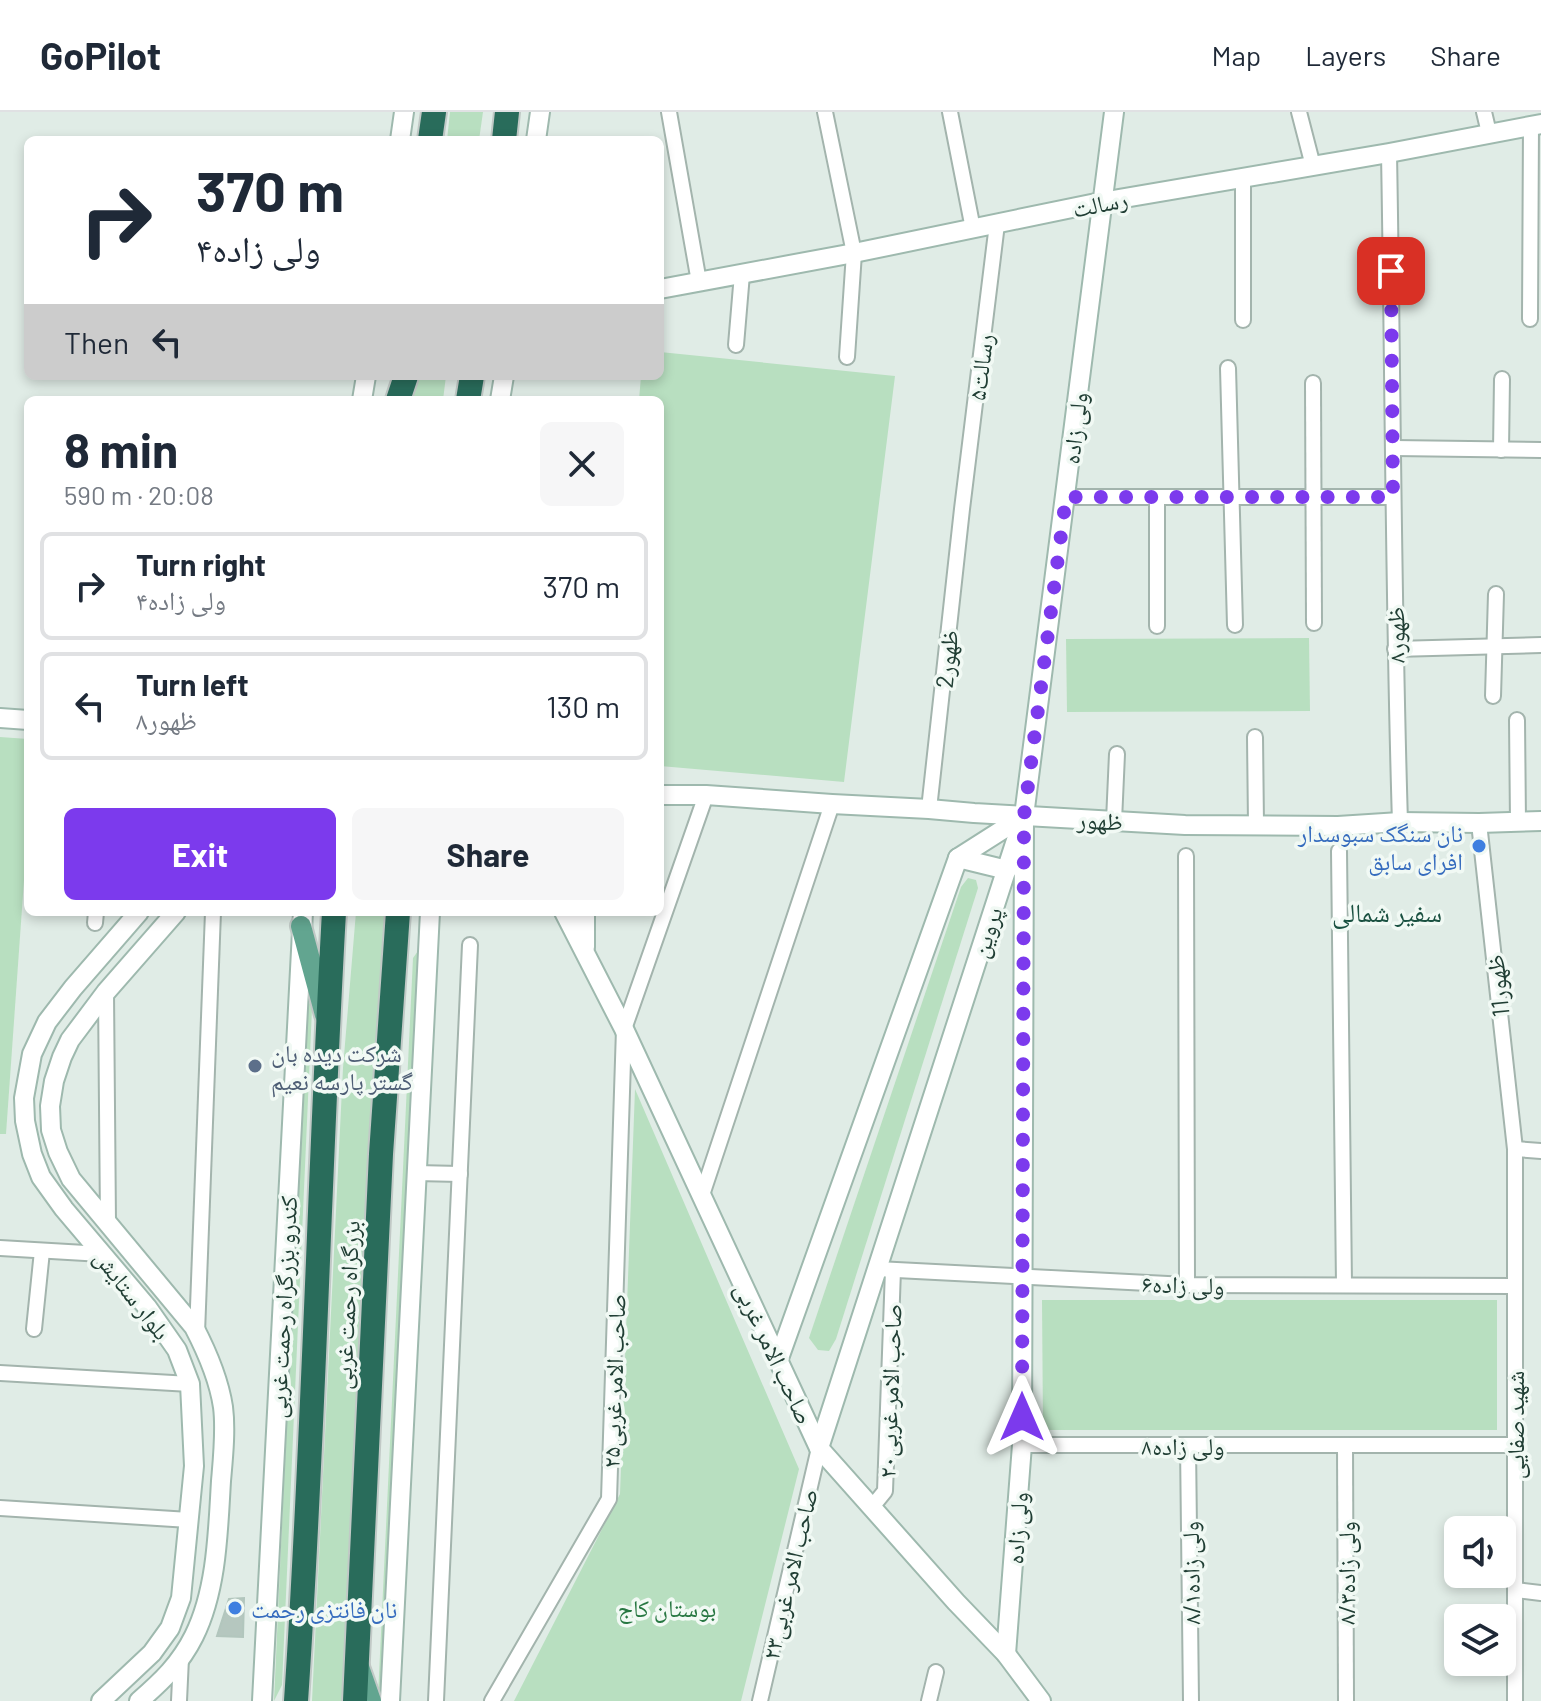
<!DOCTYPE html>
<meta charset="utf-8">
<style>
body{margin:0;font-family:Barlow,"Noto Naskh Arabic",sans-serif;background:#f6f6f7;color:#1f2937;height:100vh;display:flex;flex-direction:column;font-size:30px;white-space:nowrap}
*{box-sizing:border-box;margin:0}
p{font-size:26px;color:#747a83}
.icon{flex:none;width:44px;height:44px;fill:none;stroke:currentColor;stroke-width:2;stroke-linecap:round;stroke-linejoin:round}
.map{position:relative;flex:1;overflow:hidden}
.sheet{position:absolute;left:24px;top:284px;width:640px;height:520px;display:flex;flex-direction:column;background:#fff;border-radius:12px;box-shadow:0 4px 12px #0003}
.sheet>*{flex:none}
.guide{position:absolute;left:24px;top:24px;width:640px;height:244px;border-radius:12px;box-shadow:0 4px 12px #0003;background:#fff;color:#1f2937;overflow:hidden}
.buttons{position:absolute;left:1444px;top:1404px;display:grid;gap:16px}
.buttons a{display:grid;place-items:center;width:72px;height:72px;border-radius:12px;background:#fff;box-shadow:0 4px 12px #0003;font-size:40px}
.pin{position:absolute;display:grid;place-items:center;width:68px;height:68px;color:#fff;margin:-34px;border-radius:16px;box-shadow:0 4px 12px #0006}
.me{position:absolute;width:88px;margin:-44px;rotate:0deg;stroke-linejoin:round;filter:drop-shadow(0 0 6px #0008)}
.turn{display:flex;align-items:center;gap:28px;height:168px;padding:0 40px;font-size:36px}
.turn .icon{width:104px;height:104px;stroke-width:2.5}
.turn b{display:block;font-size:56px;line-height:68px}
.then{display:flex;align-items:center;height:76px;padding:0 40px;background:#0003;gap:16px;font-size:30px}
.round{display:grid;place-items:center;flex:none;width:84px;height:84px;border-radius:12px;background:#f6f6f7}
.overview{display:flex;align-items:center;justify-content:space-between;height:136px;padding:0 40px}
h1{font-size:48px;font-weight:700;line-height:60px}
.button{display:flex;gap:16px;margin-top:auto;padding:16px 40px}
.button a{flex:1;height:92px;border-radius:12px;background:#7c3aed;color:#fff;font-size:32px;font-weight:700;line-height:92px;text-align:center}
.button a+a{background:#f6f6f7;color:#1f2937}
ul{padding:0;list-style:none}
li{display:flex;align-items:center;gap:24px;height:108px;margin:0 16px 12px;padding:0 24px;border:4px solid #e0e1e3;border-radius:12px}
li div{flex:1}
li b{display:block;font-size:30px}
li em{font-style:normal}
header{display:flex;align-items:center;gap:48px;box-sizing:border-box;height:112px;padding:0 40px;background:#fff;border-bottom:2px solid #e0e1e3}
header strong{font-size:38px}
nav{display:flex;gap:44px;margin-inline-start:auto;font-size:28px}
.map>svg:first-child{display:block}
.green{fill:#b8dfc0}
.building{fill:#b5c7bf;stroke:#b2c6bd;stroke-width:2}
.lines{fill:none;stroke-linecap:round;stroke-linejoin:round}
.street-casing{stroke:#a3b4ad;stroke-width:18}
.secondary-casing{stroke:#9eb9ae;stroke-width:22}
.primary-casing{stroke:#c1c9c6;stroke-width:24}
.highway-casing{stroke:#c1c9c6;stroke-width:28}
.street{stroke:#fff;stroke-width:14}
.secondary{stroke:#fff;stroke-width:18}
.primary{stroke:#62a590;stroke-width:20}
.highway{stroke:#296c5b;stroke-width:24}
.route{stroke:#7c3aed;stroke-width:14;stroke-dasharray:0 25.2}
.shop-dot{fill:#3f7fe0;stroke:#f1f9f4;stroke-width:3}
.service-dot{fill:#5c6f8a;stroke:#f1f9f4;stroke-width:3}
.labels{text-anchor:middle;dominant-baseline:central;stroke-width:7;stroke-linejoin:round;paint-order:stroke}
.street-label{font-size:24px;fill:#203e34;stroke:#f1f9f4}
.shop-label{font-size:24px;fill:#366cbe;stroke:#f1f9f4;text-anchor:end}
.service-label{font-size:24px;fill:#4e5e75;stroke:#f1f9f4;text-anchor:start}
.park-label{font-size:24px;fill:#277742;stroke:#f1f9f4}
.neighbourhood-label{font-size:26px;fill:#1a5141;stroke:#f1f9f4}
</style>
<header>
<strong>GoPilot</strong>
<nav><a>Map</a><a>Layers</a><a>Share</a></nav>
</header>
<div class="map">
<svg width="1541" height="1589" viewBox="0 0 1541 1589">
<rect width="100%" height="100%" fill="#e0ece6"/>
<g class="green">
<polygon points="450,0 483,0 479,28 447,28"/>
<polygon points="660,240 895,264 844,670 660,654 660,288 639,288 641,264 660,264"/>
<polygon points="417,264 446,264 443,288 413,288"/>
<polygon points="1309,526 1310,599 1067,600 1066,527"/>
<polygon points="0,625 28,627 28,712 6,1022 0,1022"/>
<polygon points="968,766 976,768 978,776 836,1227 829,1239 818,1238 809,1226 961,775"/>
<polygon points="356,800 387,800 368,1048 343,1589 312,1589 343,956"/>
<polygon points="418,839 383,1589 379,1589 378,1584 413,846"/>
<polygon points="306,883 312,897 282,1573 274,1589"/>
<polygon points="635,977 799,1357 741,1589 514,1589 620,1382"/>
<polygon points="1042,1188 1497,1188 1497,1318 1043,1318"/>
</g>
<polygon class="building" points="244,1486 243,1525 217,1524 229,1487"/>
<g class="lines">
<defs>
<g id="street">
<polyline points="669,0 699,170"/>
<polyline points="825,0 854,141 847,245"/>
<polyline points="950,0 973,117"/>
<polyline points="1299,0 1313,54"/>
<polyline points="1484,0 1489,21"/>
<path d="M1389 41C1393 264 1393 487 1400 710"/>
<polyline points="1243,66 1243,208"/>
<polyline points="1530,207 1531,13"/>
<polyline points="736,233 742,162"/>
<polyline points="1228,256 1235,513"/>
<polyline points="1313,271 1314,511"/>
<polyline points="1394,336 1541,338"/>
<polyline points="1501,338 1502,267"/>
<polyline points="1066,385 1393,385"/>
<polyline points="1157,514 1157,385"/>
<polyline points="1395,537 1541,533"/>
<polyline points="1493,584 1496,482"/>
<polyline points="1517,608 1518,710"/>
<polyline points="1255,625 1256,712"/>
<polyline points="929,697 962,397 997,112"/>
<polyline points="1114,709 1117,642"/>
<polyline points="1479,711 1515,1037 1515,1589"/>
<polyline points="1339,739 1344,1173"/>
<polyline points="1186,744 1187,1173"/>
<polyline points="95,811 96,800"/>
<polyline points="106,880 108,1110"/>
<polyline points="1515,1037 1541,1039"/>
<polyline points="416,1061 460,1062"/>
<polyline points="702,1083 832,692"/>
<polyline points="0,1136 102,1142"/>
<polyline points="877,1157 1187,1173 1514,1174"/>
<polyline points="34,1217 42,1139"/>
<polyline points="197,1221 213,800"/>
<polyline points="0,1261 190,1272"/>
<polyline points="1022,1333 1514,1333"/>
<polyline points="1188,1333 1191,1589"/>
<polyline points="1345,1333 1346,1589"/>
<polyline points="872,1395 885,1379 893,1158"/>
<polyline points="0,1396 189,1408"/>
<polyline points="1516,1478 1541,1481"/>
<polyline points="179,1589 181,1546"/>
<polyline points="436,1589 470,833"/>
<polyline points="492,1589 609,1387 624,917 706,683"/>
<polyline points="760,1589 819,1336"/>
<polyline points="929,1589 936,1560"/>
</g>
<g id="secondary">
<polyline points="400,28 404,0"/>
<polyline points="536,28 540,0"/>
<polyline points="660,177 854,141 1101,90 1389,41 1541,12"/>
<polyline points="362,288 366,264"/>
<polyline points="500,288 504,264"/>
<polyline points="0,606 28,608"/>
<polyline points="660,683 706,683 832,692 929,697 974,701 1185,713 1338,714 1400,710 1479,711 1541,709"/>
<polyline points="958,746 1007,758"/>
<polyline points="564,800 624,917 819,1336 956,1490 1006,1542 1041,1589"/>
<polyline points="585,800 585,835"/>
<polyline points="778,1249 958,746 1024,704"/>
<polyline points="819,1336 1018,722"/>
<polyline points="1006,1542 1022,1333 1024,704 1114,0"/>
<polyline points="101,1589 152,1541 170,1516 181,1486 194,1354 190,1272 177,1238 147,1195 64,1097 41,1065 32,1042 25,1009 24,986 32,942 47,910 73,876 139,800"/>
<path d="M139 1589C162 1569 180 1552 194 1524 217 1478 218 1419 221 1369 223 1346 226 1318 223 1295 219 1268 207 1240 194 1215L71 1067 58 1040 51 1018 50 994 54 969 62 945 70 928 106 880 176 800"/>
<polyline points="262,1589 303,800"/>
<polyline points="390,1589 430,800"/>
</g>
<g id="primary">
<polyline points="301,814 325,903"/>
<polyline points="359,1555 371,1589"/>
</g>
<g id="highway">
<polyline points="430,28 434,0"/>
<polyline points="504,28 507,0"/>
<polyline points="398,288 406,264"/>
<polyline points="468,288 472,264"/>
<path d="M296 1589C314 1326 319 1063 334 800"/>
<polyline points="355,1589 381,1042 398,800"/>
</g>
</defs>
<use href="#street" class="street-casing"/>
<use href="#secondary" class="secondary-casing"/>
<use href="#primary" class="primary-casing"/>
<use href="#highway" class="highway-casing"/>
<use href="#street" class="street"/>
<use href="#secondary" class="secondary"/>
<use href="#primary" class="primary"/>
<use href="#highway" class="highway"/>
</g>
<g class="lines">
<polyline class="route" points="1022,1305 1024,704 1066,385 1393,385 1391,159"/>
</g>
<g class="shop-dot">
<circle cx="1479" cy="734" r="8"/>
<circle cx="235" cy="1496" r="8"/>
</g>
<circle class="service-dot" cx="255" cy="954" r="8"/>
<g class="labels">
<g class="street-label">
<text transform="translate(1100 91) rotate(-11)">رسالت</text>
<text transform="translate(980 255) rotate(-83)">رسالت۵</text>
<text transform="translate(1074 316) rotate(-83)">ولی زاده</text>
<text transform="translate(1395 523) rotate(-91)">ظهور۸</text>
<text transform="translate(946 547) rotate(-84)">2ظهور</text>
<text transform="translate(1100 708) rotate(3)">ظهور</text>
<text transform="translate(986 820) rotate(-72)">پروین</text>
<text transform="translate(1497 874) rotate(-96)">11ظهور</text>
<text transform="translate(1183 1172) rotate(2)">ولی زاده۶</text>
<text transform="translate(133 1182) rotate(52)">بلوار ستایش</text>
<text transform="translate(346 1193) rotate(-87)">بزرگراه رحمت غربی</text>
<text transform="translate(282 1195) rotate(-87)">کندرو بزرگراه رحمت غربی</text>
<text transform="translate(775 1241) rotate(65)">صاحب الامر غربی</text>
<text transform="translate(613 1269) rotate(-88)">صاحب الامر غربی۲۵</text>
<text transform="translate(889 1279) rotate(-88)">صاحب الامر غربی۲۰</text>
<text transform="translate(1514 1313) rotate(-90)">شهید صفایی</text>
<text x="1183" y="1333">ولی زاده۸</text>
<text transform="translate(1016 1416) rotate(-86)">ولی زاده</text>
<text transform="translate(1190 1461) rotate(-91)">ولی زاده۸/۱</text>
<text transform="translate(1345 1461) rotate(-90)">ولی زاده۸/۳</text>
<text transform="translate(789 1462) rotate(-77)">صاحب الامر غربی۲۳</text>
</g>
<g class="shop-label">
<text x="1463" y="720">نان سنگک سبوسدار<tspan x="1463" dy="28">افرای سابق</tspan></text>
<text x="251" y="1496" text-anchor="start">نان فانتزی رحمت</text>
</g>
<g class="service-label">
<text x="271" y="940">شرکت دیده بان<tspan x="271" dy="28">گستر پارسه نعیم</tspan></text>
</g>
<g class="park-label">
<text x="667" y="1495">بوستان کاج</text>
</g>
<g class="neighbourhood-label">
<text x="1387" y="799">سفیر شمالی</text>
</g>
</g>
</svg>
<div class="buttons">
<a><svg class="icon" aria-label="sound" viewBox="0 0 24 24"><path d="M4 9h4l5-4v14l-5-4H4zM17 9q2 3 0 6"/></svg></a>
<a><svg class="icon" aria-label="layers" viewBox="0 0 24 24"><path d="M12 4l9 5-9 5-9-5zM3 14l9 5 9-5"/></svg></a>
</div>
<div class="pin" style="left:1391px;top:159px;background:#d93025"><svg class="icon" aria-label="arrive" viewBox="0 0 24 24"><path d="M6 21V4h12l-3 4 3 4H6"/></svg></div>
<svg class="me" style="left:1022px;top:1305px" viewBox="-20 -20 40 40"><path d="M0-17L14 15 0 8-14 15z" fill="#7c3aed" stroke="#fff" stroke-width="4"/></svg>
<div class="guide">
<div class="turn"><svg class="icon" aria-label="right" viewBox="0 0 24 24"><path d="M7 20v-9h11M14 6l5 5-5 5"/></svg><div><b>370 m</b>ولی زاده۴</div></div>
<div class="then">Then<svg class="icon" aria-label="left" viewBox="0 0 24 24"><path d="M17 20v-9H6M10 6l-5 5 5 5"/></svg></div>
</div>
<section class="sheet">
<div class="overview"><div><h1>8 min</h1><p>590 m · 20:08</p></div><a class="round"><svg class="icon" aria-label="close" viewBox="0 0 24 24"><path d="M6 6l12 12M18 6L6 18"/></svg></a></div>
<ul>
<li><svg class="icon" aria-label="right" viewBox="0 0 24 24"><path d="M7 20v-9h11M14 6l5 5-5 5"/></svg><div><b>Turn right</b><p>ولی زاده۴</p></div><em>370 m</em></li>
<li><svg class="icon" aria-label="left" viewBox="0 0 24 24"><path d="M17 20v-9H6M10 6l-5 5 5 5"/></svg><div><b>Turn left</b><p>ظهور۸</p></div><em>130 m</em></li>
</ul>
<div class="button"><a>Exit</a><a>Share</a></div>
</section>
</div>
